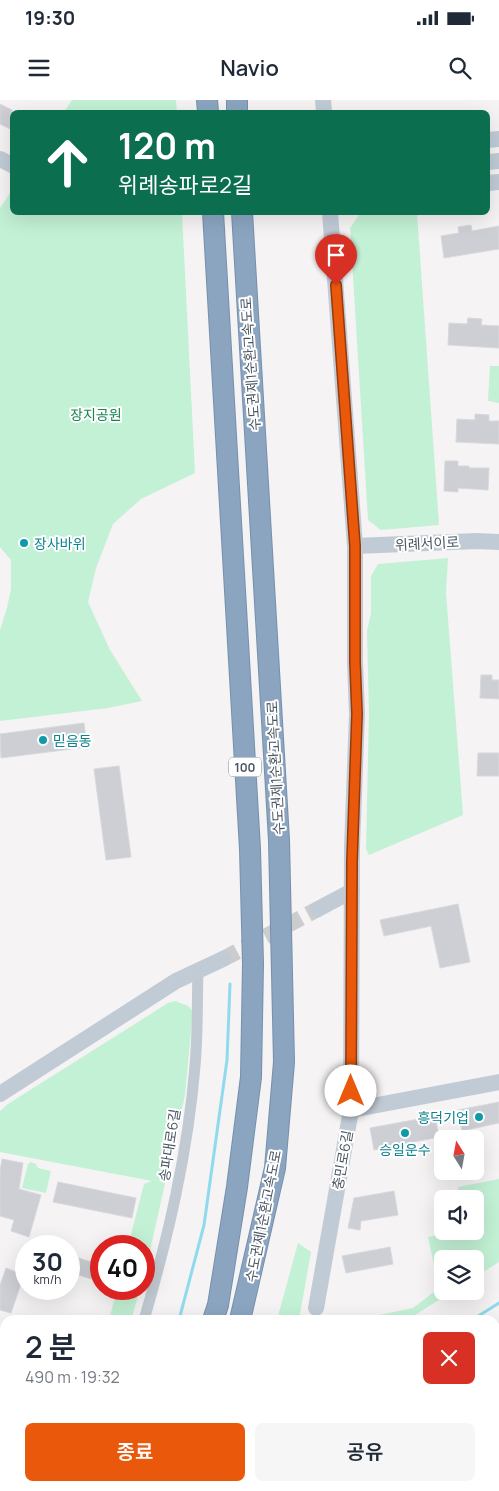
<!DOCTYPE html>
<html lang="ko">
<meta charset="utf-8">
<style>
body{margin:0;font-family:Manrope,"Noto Sans KR",sans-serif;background:#f6f6f7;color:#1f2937;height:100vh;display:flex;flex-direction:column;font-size:19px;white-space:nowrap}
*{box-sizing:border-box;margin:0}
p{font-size:16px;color:#747a83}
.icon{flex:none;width:28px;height:28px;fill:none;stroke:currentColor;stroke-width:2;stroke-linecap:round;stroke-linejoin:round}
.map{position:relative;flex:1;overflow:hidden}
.side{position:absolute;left:0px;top:1215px;width:500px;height:176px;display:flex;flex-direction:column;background:#fff;border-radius:15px 15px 0 0;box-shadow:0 5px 20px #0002}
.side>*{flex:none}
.banner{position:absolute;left:10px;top:10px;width:480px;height:105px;border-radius:8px;box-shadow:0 5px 20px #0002;background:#0b6e4f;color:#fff;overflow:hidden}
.needle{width:32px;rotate:349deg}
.fabs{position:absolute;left:434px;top:1030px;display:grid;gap:10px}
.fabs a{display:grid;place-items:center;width:50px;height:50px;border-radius:8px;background:#fff;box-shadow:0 5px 20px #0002;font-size:25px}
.speed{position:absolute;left:15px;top:1135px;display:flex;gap:10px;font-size:25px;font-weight:700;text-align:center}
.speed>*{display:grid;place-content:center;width:65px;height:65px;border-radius:50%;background:#fff;box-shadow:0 5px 20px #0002;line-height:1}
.speed small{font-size:12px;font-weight:400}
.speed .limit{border:8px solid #d22;background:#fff;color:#111}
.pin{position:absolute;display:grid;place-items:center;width:42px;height:42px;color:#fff;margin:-51px -21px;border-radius:50% 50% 50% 0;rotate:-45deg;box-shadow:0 0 5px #0007}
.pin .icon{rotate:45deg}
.me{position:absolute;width:55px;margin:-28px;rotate:0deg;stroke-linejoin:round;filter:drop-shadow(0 0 4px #0008)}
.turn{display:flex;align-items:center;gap:18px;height:105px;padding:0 25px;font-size:22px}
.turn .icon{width:65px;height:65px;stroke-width:2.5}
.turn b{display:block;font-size:35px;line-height:42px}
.round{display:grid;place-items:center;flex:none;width:52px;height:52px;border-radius:8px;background:#f6f6f7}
.summary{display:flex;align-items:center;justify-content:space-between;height:85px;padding:0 25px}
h1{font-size:30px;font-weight:600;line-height:38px}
.button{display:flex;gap:10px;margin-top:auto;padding:10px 25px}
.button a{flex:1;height:58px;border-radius:8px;background:#ea580c;color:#fff;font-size:20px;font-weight:600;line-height:58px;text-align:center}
.button a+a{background:#f6f6f7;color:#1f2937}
.status{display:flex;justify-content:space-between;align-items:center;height:35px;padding:0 25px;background:#fff;direction:ltr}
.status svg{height:14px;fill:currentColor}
header{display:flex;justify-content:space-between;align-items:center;height:65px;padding:0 25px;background:#fff;font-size:22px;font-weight:600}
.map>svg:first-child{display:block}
.green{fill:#c3f1d5}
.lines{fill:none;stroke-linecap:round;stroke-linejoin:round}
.stream{stroke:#90daee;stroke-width:3}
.building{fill:#cdcfd5;stroke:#d7d9de}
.secondary-tunnel{stroke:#caccce;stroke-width:16;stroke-dasharray:16 8;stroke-linecap:butt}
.highway-casing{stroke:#7690ad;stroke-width:22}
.street{stroke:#c1cad2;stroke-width:11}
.secondary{stroke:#c1cbd6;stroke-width:16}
.highway{stroke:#8ba5c1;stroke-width:20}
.route-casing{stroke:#983908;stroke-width:12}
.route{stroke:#ea580c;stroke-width:9}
.culture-dot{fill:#0f9aa8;stroke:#fff;stroke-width:2}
.labels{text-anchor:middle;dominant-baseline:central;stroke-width:4;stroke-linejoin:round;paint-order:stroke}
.shield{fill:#fff;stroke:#808990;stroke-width:1}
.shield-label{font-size:12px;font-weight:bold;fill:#4a5661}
.street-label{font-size:14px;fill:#4a5661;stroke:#fff}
.park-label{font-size:14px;fill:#17864f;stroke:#fff}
.culture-label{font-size:14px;fill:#0d838f;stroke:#fff;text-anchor:start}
</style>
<div class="status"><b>19:30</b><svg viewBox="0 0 49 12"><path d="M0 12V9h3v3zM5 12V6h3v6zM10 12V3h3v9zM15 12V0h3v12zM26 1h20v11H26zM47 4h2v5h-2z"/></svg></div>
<header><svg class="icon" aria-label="menu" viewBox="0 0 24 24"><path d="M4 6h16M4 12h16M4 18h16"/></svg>Navio<svg class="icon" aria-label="search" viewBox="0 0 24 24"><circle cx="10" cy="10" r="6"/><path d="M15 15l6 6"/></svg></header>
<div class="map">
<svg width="499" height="1391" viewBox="0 0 499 1391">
<rect width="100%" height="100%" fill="#f5f3f3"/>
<g class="green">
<polygon points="72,0 176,0 177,12 64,12"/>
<polygon points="12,90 12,112 182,113 195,373 141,399 113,424 96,468 88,502 110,550 142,601 108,608 0,621 0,530 7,508 11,489 11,460 0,447 0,108"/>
<polygon points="372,112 417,113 439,425 381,430 368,420 350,128 359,115"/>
<polygon points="490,266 499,266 499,303 488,301"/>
<polygon points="448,458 446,493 463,715 369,755 366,749 369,613 367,531 371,513 371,476 378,464"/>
<polygon points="175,901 188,906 193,911 185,995 144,1177 144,1146 128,1146 144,1084 152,1081 0,1052 0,1011 8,1004 168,903"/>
<polygon points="31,1062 36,1064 38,1068 51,1071 46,1093 22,1088 28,1064"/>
<polygon points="499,1079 499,1162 475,1177 475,1159 442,1159 442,1191 453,1191 407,1220 355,1220 413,1208 439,1188 428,1137 456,1131 475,1131 475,1099 460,1099 458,1087"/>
<polygon points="298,1143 311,1152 299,1220 277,1220"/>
<polygon points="117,1189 140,1189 131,1220 109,1220"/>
<polygon points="499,1226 499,1316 495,1316 495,1229"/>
<polygon points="31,1386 76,1386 74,1391 29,1391"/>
<polygon points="252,1386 376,1386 372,1391 247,1391"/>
</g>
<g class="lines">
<g class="stream">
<polyline points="179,1220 204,1125 227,960 230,884"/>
<polyline points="472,1220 499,1203"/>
<polyline points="114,1391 116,1386"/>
</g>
</g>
<g class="building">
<polygon points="0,4 12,10 12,30 0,24"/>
<polygon points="471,125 472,131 499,126 499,149 444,158 441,136 459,133 458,127"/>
<polygon points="468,218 482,219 481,225 499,226 499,248 448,245 449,223 467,224"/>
<polygon points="475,314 489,315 489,321 499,321 499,344 456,342 457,319 475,320"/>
<polygon points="445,361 458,361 458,366 469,366 469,368 489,368 488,390 458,388 458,392 444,391"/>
<polygon points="481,575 492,575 492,580 499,580 499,599 480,598"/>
<polygon points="84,623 87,647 1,658 0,634"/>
<polygon points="478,653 499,653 499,676 477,676"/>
<polygon points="119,666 131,757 106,760 94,669"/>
<polygon points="458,804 470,862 440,868 431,826 384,836 380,820"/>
<polygon points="499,1002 499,1023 462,1031 458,1010"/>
<polygon points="435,1016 439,1037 374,1050 370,1028"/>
<polygon points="2,1059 23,1063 19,1089 41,1095 29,1137 11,1131 14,1120 0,1116 0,1071"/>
<polygon points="58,1082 136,1098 132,1118 53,1102"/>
<polygon points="394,1091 398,1115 361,1121 360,1130 348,1128 354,1098"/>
<polygon points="390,1147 393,1164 346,1173 342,1156"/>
<polygon points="69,1155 101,1165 101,1182 69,1172"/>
<polygon points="6,1168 24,1175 11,1213 0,1210 0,1185"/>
</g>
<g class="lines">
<polyline class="secondary-tunnel" points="223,859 318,809"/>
<defs>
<g id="highway">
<polyline points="207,0 208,12"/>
<polyline points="237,0 237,12"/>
<polyline points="213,112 250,749 253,864 251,977 237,1087 218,1205 213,1220"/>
<polyline points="240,1220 275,1068 284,962 279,740 242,112"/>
<polyline points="153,1391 155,1386"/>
<polyline points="188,1391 190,1386"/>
</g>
</defs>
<use href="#highway" class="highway-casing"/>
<g class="street">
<path d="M144 1220C168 1137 188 1053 195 966 198 934 197 902 198 871"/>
<polyline points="86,1391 88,1386"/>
</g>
<g class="secondary">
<polyline points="323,0 324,12"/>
<polyline points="488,40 499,39"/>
<polyline points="0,59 12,65"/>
<polyline points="488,62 499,61"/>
<polyline points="488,83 499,82"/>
<polyline points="355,446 477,441 499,442"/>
<polyline points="318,809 352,791"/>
<polyline points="0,994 176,881 223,859"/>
<polyline points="351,1010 499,982"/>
<polyline points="316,1208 351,1010 352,747 357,614 355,562 355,446 330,112"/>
<polyline points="495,1353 499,1352"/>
<polyline points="412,1391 420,1386"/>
</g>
<use href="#highway" class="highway"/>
</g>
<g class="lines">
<defs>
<polyline id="route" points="336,185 355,446 355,562 357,614 352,762 351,991"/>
</defs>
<use href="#route" class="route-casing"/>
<use href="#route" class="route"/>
</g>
<g class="culture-dot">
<circle cx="24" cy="443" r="5"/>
<circle cx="43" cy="640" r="5"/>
<circle cx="479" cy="1017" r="5"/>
<circle cx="405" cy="1033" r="5"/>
</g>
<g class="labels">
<rect class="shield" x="229" y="657.5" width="32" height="19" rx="4"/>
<g class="shield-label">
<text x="245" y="667">100</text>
</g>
<g class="street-label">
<text transform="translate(250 264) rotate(-94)">수도권제1순환고속도로</text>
<text transform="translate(427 443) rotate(-3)">위례서이로</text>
<text transform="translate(275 668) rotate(-93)">수도권제1순환고속도로</text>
<text transform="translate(169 1045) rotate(-81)">송파대로6길</text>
<text transform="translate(342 1060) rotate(-80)">충민로6길</text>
<text transform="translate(263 1116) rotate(-79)">수도권제1순환고속도로</text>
</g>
<g class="park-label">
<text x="96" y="314">장지공원</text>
</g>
<g class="culture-label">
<text x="34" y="443">장사바위</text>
<text x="53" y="640">믿음동</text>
<text x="469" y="1017" text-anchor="end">흥덕기업</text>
<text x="405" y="1049" text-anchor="middle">승일운수</text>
</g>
</g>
</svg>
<div class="fabs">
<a><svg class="needle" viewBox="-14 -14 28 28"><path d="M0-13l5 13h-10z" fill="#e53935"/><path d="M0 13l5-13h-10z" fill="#747a83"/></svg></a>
<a><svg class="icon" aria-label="sound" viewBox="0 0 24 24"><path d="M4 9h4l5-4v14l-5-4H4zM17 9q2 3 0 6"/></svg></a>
<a><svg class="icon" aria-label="layers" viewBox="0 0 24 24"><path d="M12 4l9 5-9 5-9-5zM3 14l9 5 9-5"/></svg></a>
</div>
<div class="speed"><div>30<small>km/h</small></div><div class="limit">40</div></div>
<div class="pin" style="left:336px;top:185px;background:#d93025"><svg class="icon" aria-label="arrive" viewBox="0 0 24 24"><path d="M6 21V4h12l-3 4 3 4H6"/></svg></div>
<svg class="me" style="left:351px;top:991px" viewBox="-20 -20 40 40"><circle r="19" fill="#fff"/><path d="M0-13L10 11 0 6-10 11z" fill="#ea580c"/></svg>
<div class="banner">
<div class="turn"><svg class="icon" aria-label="ahead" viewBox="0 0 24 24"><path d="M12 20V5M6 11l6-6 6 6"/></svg><div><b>120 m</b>위례송파로2길</div></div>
</div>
<section class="side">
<div class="summary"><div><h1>2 분</h1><p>490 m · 19:32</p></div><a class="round" style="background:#d93025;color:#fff"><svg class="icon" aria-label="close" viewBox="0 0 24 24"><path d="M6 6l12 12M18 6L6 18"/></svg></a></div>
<div class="button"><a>종료</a><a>공유</a></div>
</section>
</div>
